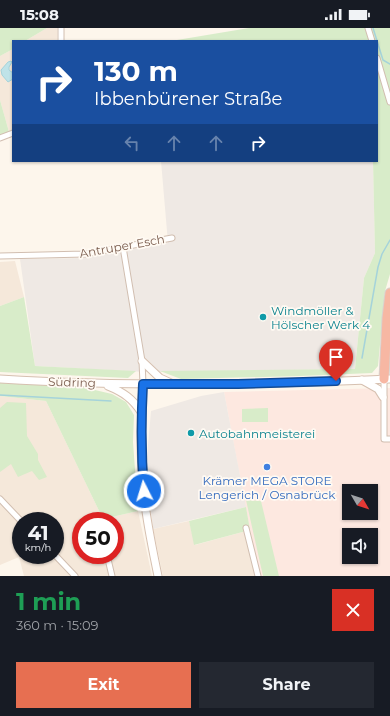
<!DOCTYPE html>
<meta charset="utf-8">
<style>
body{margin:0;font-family:Montserrat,sans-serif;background:#242831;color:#f1f3f6;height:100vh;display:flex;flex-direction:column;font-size:15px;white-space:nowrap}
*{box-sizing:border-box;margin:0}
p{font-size:13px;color:#9ea1a6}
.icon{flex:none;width:22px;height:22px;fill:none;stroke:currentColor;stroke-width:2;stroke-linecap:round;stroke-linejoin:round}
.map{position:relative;height:548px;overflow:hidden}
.panel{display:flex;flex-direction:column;background:#171b24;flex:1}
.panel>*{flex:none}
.guide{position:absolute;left:12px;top:12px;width:366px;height:122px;border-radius:0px;box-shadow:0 1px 3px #0004;background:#1a4fa0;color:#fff;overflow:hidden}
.needle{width:26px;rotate:129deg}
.fabs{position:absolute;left:342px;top:456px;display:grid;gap:8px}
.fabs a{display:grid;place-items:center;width:36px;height:36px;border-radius:0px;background:#171b24;box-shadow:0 1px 3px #0004;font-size:20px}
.speed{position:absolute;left:12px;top:484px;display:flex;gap:8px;font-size:20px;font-weight:700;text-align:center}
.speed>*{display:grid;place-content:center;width:52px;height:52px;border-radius:50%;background:#171b24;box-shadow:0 1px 3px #0004;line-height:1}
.speed small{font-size:10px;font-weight:400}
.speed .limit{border:6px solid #d22;background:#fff;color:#111}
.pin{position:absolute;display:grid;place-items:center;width:34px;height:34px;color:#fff;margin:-41px -17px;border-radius:50% 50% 50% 0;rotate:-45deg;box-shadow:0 0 4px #0007}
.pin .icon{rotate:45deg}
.me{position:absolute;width:44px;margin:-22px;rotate:355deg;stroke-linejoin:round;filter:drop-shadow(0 0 3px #0008)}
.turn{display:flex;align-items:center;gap:14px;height:84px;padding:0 16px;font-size:18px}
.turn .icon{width:52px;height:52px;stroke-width:2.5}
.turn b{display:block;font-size:28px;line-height:34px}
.lanes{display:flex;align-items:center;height:38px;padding:0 16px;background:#0003;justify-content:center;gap:20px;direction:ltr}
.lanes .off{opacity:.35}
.round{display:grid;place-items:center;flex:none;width:42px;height:42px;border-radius:0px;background:#242831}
.head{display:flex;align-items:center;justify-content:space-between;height:68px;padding:0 16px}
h1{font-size:24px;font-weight:700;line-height:30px;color:#1e9e55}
.cta{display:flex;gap:8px;margin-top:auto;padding:8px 16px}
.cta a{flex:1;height:46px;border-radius:0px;background:#e76f51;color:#fff;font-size:16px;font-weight:700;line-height:46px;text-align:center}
.cta a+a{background:#242831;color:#f1f3f6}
.status{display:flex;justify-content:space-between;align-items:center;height:28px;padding:0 20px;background:#171b24;direction:ltr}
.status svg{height:11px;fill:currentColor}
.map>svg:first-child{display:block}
.residential{fill:#f5e8da;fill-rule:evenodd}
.commercial{fill:#fde8e0;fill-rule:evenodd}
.industrial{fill:#efe9e4}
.green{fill:#d8ecc9}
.water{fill:#bfe3e8;stroke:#a5d3da}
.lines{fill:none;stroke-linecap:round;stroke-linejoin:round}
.stream{stroke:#a5d3da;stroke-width:1.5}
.street-casing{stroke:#d1beb0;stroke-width:7}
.secondary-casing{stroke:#d6c0b0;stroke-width:9}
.highway-casing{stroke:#dad1cd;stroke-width:11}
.street{stroke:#fff;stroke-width:5}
.secondary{stroke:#fff;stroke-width:7}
.highway{stroke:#f7b7a3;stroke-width:9}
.route-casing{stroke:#114b97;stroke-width:10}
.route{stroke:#1a73e8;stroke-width:7}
.culture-dot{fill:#0f9aa8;stroke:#fffaf3;stroke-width:1.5}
.shop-dot{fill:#3f7fe0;stroke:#fffaf3;stroke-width:1.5}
.labels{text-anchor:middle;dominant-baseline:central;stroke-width:3.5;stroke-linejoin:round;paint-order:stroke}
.street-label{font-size:12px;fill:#7a5c4d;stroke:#fffaf3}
.culture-label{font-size:12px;fill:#0d838f;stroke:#fffaf3;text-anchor:start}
.shop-label{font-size:12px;fill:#366cbe;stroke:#fffaf3}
</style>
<div class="status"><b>15:08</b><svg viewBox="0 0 49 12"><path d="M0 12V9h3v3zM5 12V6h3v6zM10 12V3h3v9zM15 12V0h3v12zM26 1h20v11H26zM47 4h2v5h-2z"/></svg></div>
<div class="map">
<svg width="390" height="548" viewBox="0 0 390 548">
<rect width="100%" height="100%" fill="#fdf6ec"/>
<g class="residential">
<polygon points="47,0 57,0 57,13 25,13"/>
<polygon points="13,21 13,102 9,104 0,72 0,28"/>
<polygon points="15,233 24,269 0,278 0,234"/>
<path d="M0 368 46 373 103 491 138 483 152 548H24L19 529 0 537ZM21 493H55V527H21ZM81 493H115V527H81Z"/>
<polygon points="189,493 195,517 250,502 260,548 163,548 153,501"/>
</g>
<path class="commercial" d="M390 360V548H260L250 502 224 364ZM349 463H371V485H349ZM349 507H371V529H349Z"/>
<g class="industrial">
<polygon points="161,133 373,133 375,225 364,250 355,341 146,344 35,338 20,231 83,230 168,215"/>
<polygon points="224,364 246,479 153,501 146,440 151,383 201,368"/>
</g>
<g class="green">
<polygon points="0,0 47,0 25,13 13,13 13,21 0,28"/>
<polygon points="249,0 390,0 390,246 385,263 378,338 372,345 300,348 181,351 160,343 355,341 364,250 375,225 373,133 377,133 377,13 171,13"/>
<polygon points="0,72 9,104 0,108"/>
<polygon points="24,269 35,338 136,343 128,350 0,344 0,278"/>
<polygon points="0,355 82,359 112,366 126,374 134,387 133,414 138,483 103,491 46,373 0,368"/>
<polygon points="7,374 26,375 27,408 38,426 38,432 47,449 39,452 32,443 18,449 11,436 0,444 0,380"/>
<polygon points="268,380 268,394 242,394 242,381"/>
<polygon points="246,472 261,473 279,548 263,548"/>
<polygon points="246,479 250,502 194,517 189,493"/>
</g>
<polygon class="water" points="11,33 12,34 9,39 9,42 13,45 13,51 8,54 2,47 1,42 8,34"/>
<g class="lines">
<g class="stream">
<polyline points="373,0 383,32 390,36"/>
<polyline points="362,330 378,239 382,226 390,212"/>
<polyline points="0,367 111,373"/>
</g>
<defs>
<g id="street">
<polyline points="368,0 372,13"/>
<polyline points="61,13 61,0"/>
<polyline points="377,30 390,74"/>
<polyline points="0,110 13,105"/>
<polyline points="123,219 142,333 143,356"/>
<polyline points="0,228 85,226 172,210"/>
<polyline points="384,351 384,411 390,411"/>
<polyline points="0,471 21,493"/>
<polyline points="246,500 258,548"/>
<polyline points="55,527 75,548"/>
<polyline points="107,527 112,548"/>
</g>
<g id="secondary">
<polyline points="142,333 160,350 171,355"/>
<path d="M0 351C130 359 260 357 390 351"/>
<polyline points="362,352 378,361 383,369"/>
<path d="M143 356C140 396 140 436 145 476 148 500 153 524 158 548"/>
<path d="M108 358C123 364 133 371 141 384"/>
</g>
<polyline id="highway" points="384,351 387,290 390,265"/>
</defs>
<use href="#street" class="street-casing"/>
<use href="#secondary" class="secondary-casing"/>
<use href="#highway" class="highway-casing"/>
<use href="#street" class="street"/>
<use href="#secondary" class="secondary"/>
<use href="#highway" class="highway"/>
</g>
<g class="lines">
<defs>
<path id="route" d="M144 463C141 427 141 392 143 356H238L336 353"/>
</defs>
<use href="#route" class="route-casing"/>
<use href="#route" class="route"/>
</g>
<g class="culture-dot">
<circle cx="263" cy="289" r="4"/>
<circle cx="191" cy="405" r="4"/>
</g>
<circle class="shop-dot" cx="267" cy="439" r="4"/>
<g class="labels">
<g class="street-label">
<text transform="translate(122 218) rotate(-10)">Antruper Esch</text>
<text transform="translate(72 354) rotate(2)">Südring</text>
</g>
<g class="culture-label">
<text x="271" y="282">Windmöller &amp;<tspan x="271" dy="14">Hölscher Werk 4</tspan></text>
<text x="199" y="405">Autobahnmeisterei</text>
</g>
<g class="shop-label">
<text x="267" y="452">Krämer MEGA STORE<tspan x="267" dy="14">Lengerich / Osnabrück</tspan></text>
</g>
</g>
</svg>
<div class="fabs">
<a><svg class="needle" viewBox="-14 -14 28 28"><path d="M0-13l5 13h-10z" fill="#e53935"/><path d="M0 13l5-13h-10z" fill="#9ea1a6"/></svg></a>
<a><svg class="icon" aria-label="sound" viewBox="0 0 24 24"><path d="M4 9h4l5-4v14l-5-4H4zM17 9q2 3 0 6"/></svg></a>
</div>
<div class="speed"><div>41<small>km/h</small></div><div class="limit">50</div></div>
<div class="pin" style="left:336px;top:353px;background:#d93025"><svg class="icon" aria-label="arrive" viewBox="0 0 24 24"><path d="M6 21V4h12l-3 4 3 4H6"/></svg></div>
<svg class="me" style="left:144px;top:463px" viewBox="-20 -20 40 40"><circle r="17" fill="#1a73e8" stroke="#fff" stroke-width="3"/><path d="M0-11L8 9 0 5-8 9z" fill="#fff"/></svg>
<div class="guide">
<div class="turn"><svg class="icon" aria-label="right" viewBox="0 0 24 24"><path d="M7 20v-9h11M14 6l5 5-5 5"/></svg><div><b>130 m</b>Ibbenbürener Straße</div></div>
<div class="lanes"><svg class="icon off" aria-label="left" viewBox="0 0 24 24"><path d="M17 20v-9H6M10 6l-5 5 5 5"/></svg><svg class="icon off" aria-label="ahead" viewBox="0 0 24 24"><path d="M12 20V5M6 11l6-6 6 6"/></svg><svg class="icon off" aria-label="ahead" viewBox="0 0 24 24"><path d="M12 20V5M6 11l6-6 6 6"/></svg><svg class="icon" aria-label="right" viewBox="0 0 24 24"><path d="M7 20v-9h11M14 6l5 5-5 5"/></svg></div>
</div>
</div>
<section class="panel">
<div class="head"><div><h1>1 min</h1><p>360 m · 15:09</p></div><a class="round" style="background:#d93025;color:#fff"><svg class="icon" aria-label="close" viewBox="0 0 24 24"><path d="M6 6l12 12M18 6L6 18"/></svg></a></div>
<div class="cta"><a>Exit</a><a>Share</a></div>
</section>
